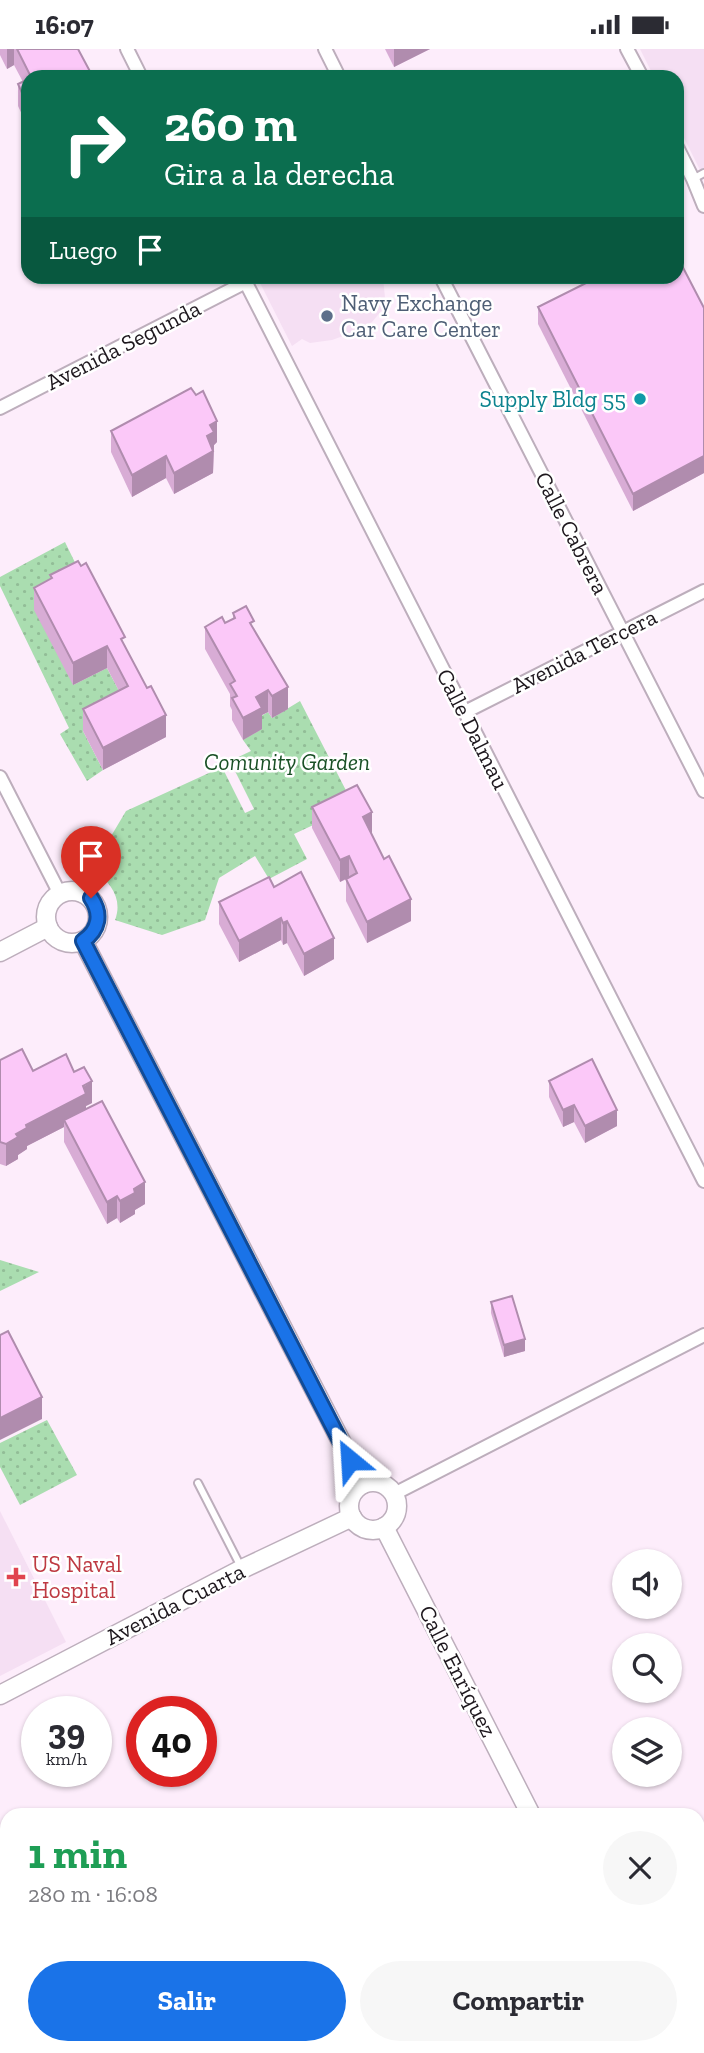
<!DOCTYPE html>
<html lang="es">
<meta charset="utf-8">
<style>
body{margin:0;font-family:"Zilla Slab",serif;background:#f7f7f7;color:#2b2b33;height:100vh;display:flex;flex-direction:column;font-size:26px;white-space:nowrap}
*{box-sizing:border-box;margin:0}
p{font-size:23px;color:#7c7c81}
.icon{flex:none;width:38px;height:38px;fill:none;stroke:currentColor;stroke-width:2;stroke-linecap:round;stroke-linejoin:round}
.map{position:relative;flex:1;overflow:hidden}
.sheet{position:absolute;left:0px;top:1759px;width:705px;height:247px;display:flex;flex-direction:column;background:#fff;border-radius:21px 21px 0 0;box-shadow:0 2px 5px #0004}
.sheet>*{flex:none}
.guide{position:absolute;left:21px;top:21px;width:663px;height:214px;border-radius:21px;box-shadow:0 2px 5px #0004;background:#0b6e4f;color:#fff;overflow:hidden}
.controls{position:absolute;left:612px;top:1500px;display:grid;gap:14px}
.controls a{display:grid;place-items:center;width:70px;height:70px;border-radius:50%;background:#fff;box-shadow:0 2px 5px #0004;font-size:35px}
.speed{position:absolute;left:21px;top:1647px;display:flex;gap:14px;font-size:35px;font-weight:700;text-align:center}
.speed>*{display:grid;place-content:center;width:91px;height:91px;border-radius:50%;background:#fff;box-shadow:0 2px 5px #0004;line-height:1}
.speed small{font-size:18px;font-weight:400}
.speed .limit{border:10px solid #d22;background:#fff;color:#111}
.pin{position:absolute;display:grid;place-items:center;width:60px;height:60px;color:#fff;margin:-72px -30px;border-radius:50% 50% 50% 0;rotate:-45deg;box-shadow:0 0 7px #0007}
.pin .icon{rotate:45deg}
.me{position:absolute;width:77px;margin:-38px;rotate:333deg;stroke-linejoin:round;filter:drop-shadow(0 0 5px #0008)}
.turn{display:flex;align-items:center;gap:24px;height:147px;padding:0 28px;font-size:32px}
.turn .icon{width:91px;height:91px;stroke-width:2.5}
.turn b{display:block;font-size:49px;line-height:60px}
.then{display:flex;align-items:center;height:66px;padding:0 28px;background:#0003;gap:14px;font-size:26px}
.round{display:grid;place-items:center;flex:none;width:74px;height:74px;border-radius:37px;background:#f7f7f7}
.summary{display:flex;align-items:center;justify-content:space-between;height:119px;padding:0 28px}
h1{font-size:42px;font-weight:800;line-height:52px;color:#1e9e55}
.button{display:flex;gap:14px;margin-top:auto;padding:14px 28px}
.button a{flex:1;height:80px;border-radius:42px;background:#1a73e8;color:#fff;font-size:28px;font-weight:800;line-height:80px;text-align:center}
.button a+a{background:#f7f7f7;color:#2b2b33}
.status{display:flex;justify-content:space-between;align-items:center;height:49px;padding:0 35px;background:#fff;direction:ltr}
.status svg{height:19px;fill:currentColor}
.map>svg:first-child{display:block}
.built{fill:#f5dff3}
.park{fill:url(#park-dots)}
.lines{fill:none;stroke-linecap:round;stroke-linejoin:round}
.lane-casing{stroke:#bdaebc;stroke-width:10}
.street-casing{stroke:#bdaebc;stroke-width:16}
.secondary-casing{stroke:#bdaebc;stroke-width:21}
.lane{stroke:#fff;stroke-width:6}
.street{stroke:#fff;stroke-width:12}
.secondary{stroke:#fff;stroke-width:18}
.wall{fill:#d8acd5}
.shaded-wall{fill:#b08cae}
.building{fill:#fbc8f8;stroke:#b08cae;stroke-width:2}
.route-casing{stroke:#114b97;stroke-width:18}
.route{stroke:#1a73e8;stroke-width:12}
.service-dot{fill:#5c6f8a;stroke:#fff;stroke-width:2.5}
.culture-dot{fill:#0f9aa8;stroke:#fff;stroke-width:2.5}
.health-dot{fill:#e0444e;stroke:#fff;stroke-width:2.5}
.labels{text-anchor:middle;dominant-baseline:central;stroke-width:5;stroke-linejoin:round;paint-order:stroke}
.service-label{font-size:23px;fill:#4e5e75;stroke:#fff;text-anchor:start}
.street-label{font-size:23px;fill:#1d171d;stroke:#fff}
.culture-label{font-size:23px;fill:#0d838f;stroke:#fff;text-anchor:end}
.park-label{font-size:23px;font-style:italic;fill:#195025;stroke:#fff}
.health-label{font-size:23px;fill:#be3a42;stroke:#fff;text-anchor:start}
</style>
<div class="status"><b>16:07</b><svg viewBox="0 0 49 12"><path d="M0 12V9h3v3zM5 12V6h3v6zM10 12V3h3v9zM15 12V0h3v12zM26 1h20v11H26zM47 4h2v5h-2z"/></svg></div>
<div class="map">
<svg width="704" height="2004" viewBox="0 0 704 2004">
<defs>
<pattern id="park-dots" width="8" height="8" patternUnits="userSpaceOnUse" patternTransform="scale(1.75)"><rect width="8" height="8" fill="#aaddb0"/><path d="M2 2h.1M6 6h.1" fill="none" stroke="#92bd97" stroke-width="1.8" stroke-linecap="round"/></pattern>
</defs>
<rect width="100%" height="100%" fill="#fdedfb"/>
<g class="built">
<polygon points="640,0 704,0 704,129 677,75 677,28 654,28"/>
<polygon points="257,228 383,228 385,249 382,261 372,273 354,283 332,291 310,294 302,290 292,297"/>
<polygon points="0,1462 66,1593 0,1627"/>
</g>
<g class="park">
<polygon points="65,493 86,536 73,636 107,619 128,659 83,682 103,721 87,732 60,685 69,679 0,537 0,528"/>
<path d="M300 652 354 757 294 785 307 810 269 830 255 807 219 829 205 871 162 886 115 871C123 850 111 834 94 821L107 794 126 762 222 718 245 764 254 760 230 712 251 702 243 691 256 670 268 663 272 669Z"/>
<polygon points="0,1211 39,1223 0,1242"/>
<polygon points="47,1371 77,1426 20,1456 0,1418 0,1394"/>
</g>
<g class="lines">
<defs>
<g id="lane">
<polyline points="693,130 704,124"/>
<polyline points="198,1434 241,1518"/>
<polyline points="540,1998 543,2004"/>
</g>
<g id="street">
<polyline points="127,0 141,28"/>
<polyline points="325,0 339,28"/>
<polyline points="627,0 642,28"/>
<polyline points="677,98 693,130 704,157"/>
<polyline points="243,228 704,1132"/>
<polyline points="441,228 704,742"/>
<polyline points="0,359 246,233"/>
<polyline points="465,663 704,542"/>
<polyline points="0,728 60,845"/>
<polyline points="394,1445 704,1286"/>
</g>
<g id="secondary">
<circle cx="72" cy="868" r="26"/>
<polyline points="83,892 363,1435"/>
<polyline points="0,903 48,878"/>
<circle cx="373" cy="1457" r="24"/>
<polyline points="384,1478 531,1766"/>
<polyline points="0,1646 242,1520 352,1468"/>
<polyline points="650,1998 653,2004"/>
</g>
</defs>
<use href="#lane" class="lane-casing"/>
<use href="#street" class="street-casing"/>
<use href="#secondary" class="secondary-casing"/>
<use href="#lane" class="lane"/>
<use href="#street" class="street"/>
<use href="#secondary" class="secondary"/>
</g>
<g class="wall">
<polygon points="0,0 78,0 93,28 28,28 27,76 18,57 18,35 23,33 14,16 7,20 0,6"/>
<polygon points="385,0 430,0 394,18"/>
<polygon points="538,258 704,259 704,424 633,462 538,275"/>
<polygon points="111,382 217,393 214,396 213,424 174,445 166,429 132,448 111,403"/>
<polygon points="50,526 125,596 166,688 103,721 83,682 83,660 119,642 107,619 73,636 34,561 34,539 50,530"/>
<polygon points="233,564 254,579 288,660 272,669 268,663 262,666 262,680 243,691 232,671 232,661 230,657 230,645 205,600 205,578 225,574 233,570"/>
<polygon points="312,758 371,786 411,872 367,894 346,852 346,830 349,829 340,833 312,779"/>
<polygon points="274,838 334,910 304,927 287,894 283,896 281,891 239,913 219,875 219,853"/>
<polygon points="0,1011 33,1022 74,1023 92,1054 86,1057 86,1060 145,1155 135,1161 135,1165 120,1174 117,1169 107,1175 64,1093 64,1078 27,1097 27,1100 18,1106 18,1110 6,1117 0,1115"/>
<polygon points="549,1032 617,1077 585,1094 574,1073 563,1078 549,1048"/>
<polygon points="491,1253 525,1302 504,1308 491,1264"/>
<polygon points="71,1998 143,1998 146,2004 71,2004"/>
</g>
<g class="shaded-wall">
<polygon points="7,0 14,0 14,16 7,20"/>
<polygon points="394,0 430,0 394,18"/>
<polygon points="217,372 217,393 214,396 213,424 174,445 174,424 207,387 210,376"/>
<polygon points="166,407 166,429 132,448 132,426"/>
<polygon points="704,407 704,424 633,462 633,445"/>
<polygon points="107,597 107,619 73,636 73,614"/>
<polygon points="288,638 288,660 272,669 272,647"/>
<polygon points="268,641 268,663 262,666 262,680 243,691 243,669 256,648"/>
<polygon points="166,666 166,688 103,721 103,699"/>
<polygon points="372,763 372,785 363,768"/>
<polygon points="349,807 349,828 340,833 340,811"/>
<polygon points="411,850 411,872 367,894 367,873"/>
<polygon points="281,869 281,891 239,913 239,892"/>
<polygon points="287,872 287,894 283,896 283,874"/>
<polygon points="334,889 334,910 304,927 304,905"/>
<polygon points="92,1032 92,1054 86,1057 86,1066 64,1071 64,1078 27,1097 27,1100 18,1106 18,1110 6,1117 6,1095 26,1076"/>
<polygon points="574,1056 574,1073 563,1078 563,1061"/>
<polygon points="617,1061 617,1077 585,1094 585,1077"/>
<polygon points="145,1133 145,1155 135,1161 135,1165 120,1174 120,1152 134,1140"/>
<polygon points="117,1147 117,1169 107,1175 107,1153"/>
<polygon points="525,1290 525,1302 504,1308 504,1296"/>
<polygon points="42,1348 42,1370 0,1391 0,1369"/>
</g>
<g class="building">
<polygon points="17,0 78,0 93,28 31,28"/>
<polygon points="28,30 28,54 27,55 18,35"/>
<polygon points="677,207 704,259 704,407 633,445 538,258 598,228 677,228"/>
<polygon points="191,339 196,346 203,342 217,372 210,376 214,383 207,387 213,402 174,424 166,407 132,426 111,382"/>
<polygon points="78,512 81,517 86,514 125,588 121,590 147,639 151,637 166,666 103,699 83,660 128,637 107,597 73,614 34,539 52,529 50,526"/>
<polygon points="246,557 254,572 250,574 288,638 272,647 268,641 256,648 262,659 243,669 232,649 237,647 230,635 235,632 205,578 222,568 225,574 235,569 233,564"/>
<polygon points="357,736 372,763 363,768 384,810 389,807 411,850 367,873 346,830 357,824 349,807 340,811 312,758"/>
<polygon points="301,823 334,889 304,905 287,872 283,874 281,869 239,892 219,853 269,828 274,838"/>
<polygon points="22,1000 33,1022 66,1005 74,1023 84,1018 92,1032 83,1037 86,1045 26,1076 27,1079 16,1085 18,1088 6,1095 0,1093 0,1011"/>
<polygon points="592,1010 617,1061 585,1077 574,1056 563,1061 549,1032"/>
<polygon points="102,1052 145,1133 134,1140 135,1144 120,1152 117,1147 107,1153 64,1071"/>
<polygon points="512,1247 525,1290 504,1296 491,1253"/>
<polygon points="8,1282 42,1348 0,1369 0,1286"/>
<polygon points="77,1998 143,1998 146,2004 80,2004"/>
</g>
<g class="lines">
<defs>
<path id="route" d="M91 849C102 865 99 881 83 892L350 1411"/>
</defs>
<use href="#route" class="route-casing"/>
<use href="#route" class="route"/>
</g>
<circle class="service-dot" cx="327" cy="267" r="7"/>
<circle class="culture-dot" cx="640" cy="350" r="7"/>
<path class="health-dot" d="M12.5 1517.5h7v7h7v7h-7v7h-7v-7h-7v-7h7z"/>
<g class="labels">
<g class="service-label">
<text x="341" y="254">Navy Exchange<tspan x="341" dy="26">Car Care Center</tspan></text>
</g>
<g class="street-label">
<text transform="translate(123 296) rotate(-27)">Avenida Segunda</text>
<text transform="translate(572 484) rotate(63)">Calle Cabrera</text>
<text transform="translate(584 602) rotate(-27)">Avenida Tercera</text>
<text transform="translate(473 680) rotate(63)">Calle Dalmau</text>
<text transform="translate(175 1555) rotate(-27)">Avenida Cuarta</text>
<text transform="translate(458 1622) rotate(63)">Calle Enríquez</text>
</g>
<g class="culture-label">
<text x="626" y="350">Supply Bldg 55</text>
</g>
<g class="park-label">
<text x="287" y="713">Comunity Garden</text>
</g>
<g class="health-label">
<text x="32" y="1515">US Naval<tspan x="32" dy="26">Hospital</tspan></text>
</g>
</g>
</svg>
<div class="controls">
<a><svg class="icon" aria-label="sound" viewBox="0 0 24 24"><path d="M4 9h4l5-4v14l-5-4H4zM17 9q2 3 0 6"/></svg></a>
<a><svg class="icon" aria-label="search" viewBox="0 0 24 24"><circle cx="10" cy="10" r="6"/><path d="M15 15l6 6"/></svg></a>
<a><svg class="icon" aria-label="layers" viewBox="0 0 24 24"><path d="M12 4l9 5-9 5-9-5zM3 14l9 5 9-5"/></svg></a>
</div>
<div class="speed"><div>39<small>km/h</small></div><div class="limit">40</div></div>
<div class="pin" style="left:91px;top:849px;background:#d93025"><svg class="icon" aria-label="arrive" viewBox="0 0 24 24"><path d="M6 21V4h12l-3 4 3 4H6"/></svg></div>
<svg class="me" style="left:350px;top:1411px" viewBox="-20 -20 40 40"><path d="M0-17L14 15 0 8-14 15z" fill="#1a73e8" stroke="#fff" stroke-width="4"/></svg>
<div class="guide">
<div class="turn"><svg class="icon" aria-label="right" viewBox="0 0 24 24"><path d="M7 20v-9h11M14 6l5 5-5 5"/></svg><div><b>260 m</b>Gira a la derecha</div></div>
<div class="then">Luego<svg class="icon" aria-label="arrive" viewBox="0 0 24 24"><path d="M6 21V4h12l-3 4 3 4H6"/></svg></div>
</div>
<section class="sheet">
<div class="summary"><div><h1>1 min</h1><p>280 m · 16:08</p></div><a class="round"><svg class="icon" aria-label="close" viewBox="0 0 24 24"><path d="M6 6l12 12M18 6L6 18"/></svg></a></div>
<div class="button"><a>Salir</a><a>Compartir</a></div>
</section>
</div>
